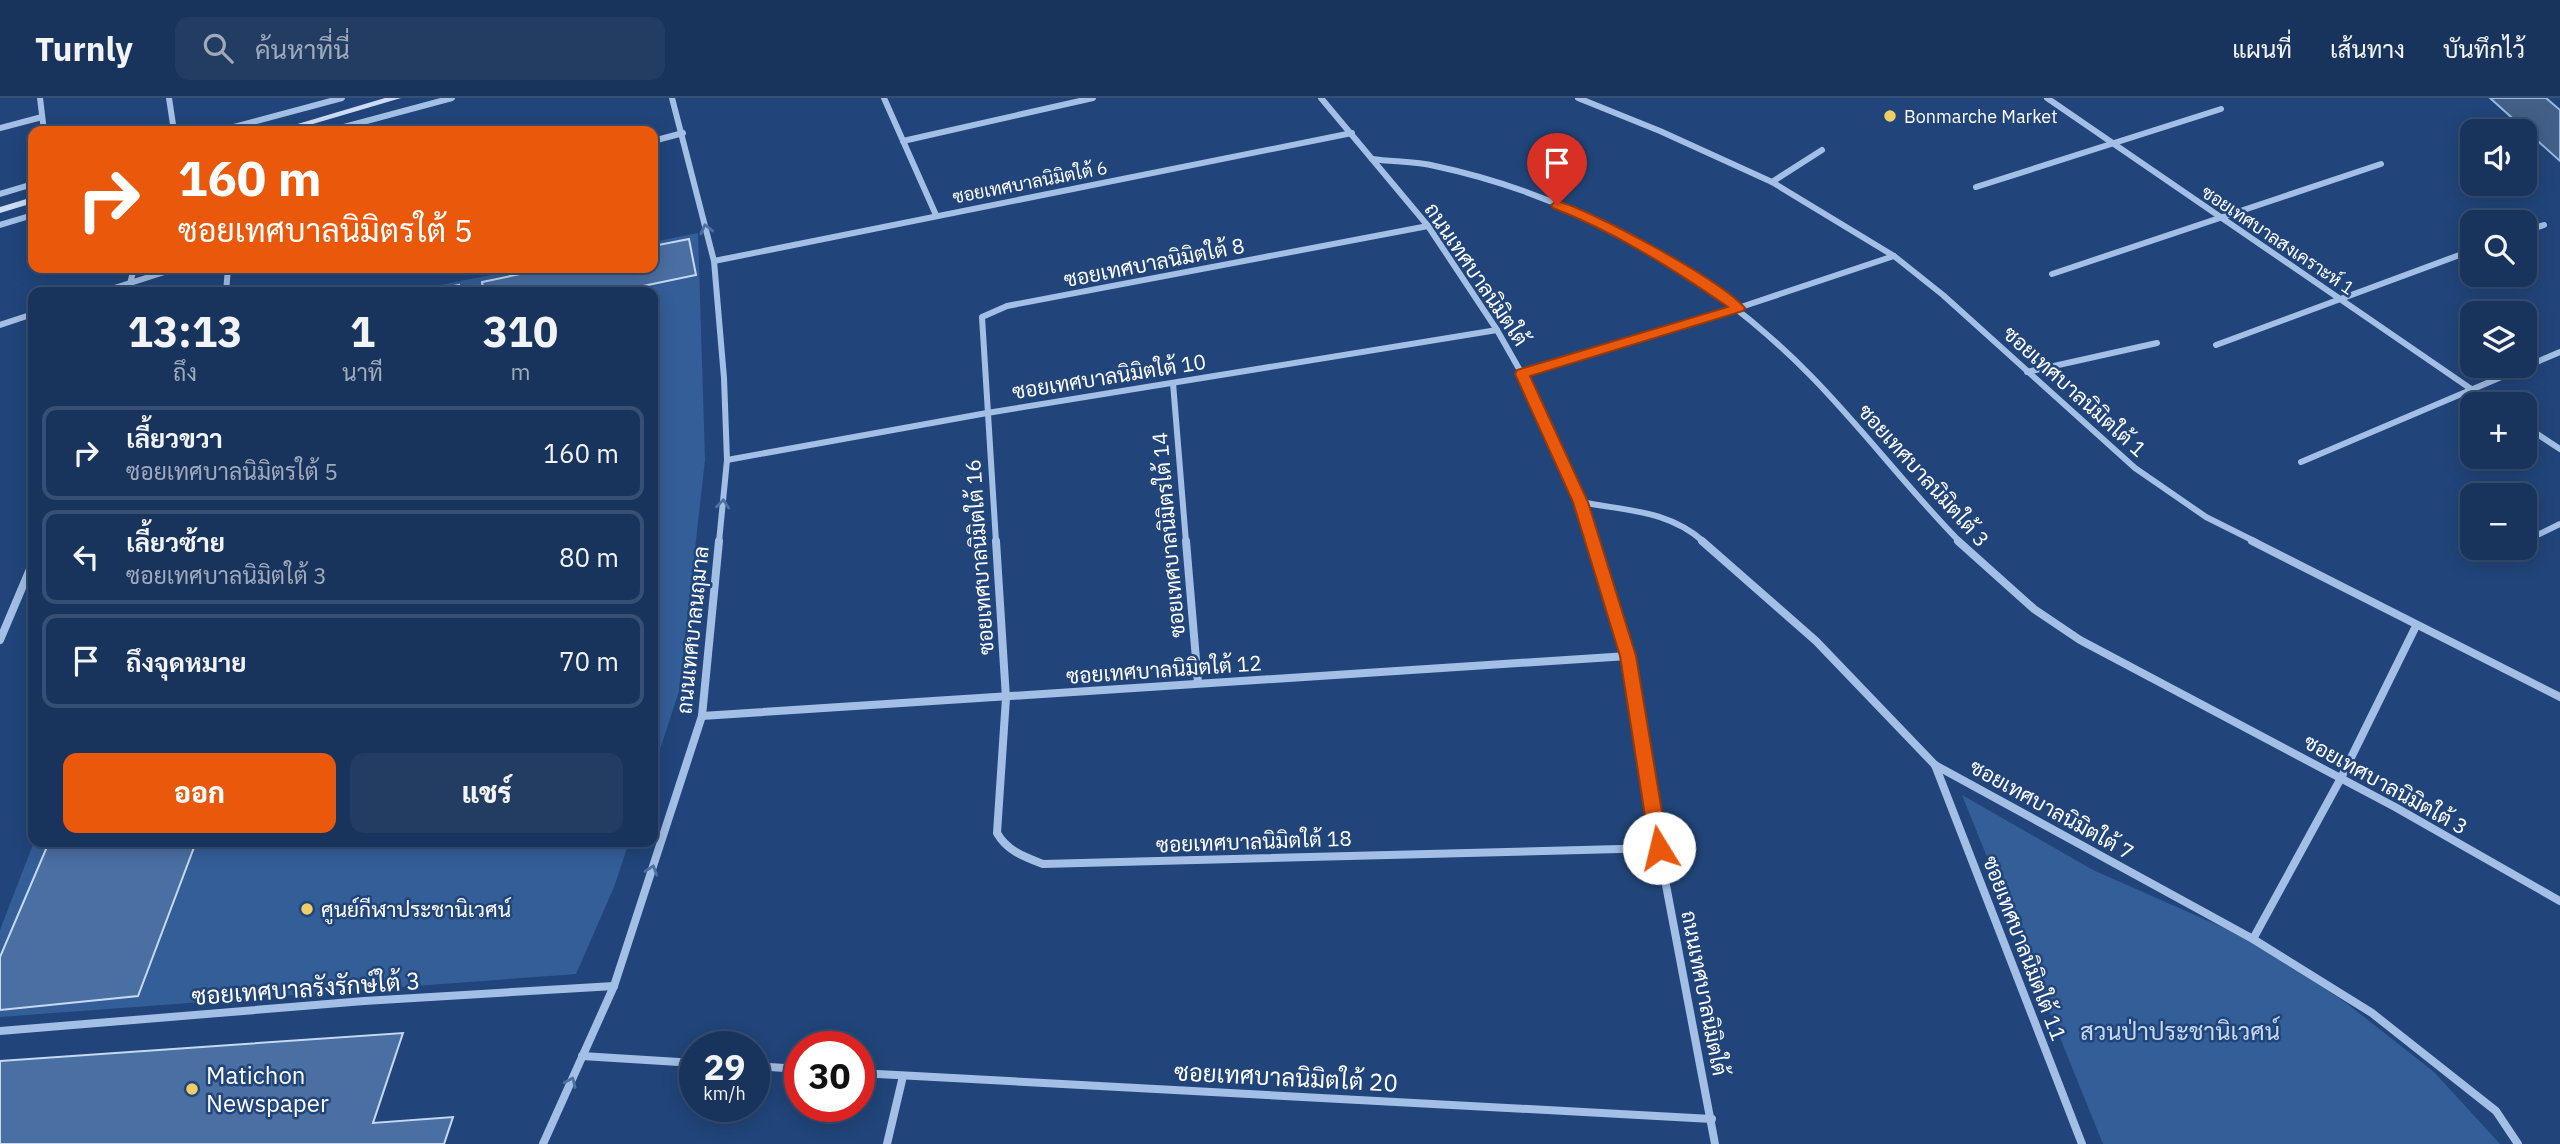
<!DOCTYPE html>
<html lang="th">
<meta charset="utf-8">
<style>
body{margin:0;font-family:"IBM Plex Sans",Sarabun,sans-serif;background:#223c62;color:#f1f3f6;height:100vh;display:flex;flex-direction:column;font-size:26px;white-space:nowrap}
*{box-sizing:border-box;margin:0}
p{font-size:23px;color:#9faabb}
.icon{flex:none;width:38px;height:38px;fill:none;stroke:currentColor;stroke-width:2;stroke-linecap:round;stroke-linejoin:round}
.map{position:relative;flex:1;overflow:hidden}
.sheet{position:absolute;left:28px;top:189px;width:630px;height:560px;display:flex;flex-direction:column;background:#19345c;border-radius:14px;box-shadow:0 4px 18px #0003,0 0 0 2px #374f72}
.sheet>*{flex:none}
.banner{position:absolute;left:28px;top:28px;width:630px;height:147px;border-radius:14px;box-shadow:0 4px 18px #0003,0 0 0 2px #374f72;background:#ea580c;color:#fff;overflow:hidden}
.fabs{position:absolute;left:2460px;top:21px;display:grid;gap:14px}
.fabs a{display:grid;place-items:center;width:77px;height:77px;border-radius:14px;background:#19345c;box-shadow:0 4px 18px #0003,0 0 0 2px #374f72;font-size:35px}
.speed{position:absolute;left:679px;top:933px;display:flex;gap:14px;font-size:35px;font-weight:700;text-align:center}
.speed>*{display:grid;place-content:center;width:91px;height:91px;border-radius:50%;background:#19345c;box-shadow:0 4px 18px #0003,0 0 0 2px #374f72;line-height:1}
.speed small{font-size:18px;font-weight:400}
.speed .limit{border:10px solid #d22;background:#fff;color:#111}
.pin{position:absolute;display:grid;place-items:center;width:60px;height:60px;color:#fff;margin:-72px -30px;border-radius:50% 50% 50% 0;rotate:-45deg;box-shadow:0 0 7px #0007}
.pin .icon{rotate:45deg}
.me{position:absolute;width:77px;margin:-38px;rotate:351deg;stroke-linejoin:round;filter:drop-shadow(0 0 5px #0008)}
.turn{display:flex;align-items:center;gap:24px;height:147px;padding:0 35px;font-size:32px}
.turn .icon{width:91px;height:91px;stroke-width:2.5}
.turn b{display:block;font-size:49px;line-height:60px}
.eta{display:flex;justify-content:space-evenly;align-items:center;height:119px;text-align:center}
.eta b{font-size:42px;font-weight:800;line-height:49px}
.cta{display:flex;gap:14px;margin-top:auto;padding:14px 35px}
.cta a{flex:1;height:80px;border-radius:14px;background:#ea580c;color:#fff;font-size:28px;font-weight:800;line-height:80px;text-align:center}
.cta a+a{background:#223c62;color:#f1f3f6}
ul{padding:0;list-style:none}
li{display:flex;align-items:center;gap:21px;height:94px;margin:0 14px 10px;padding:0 21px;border:4px solid #374f72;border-radius:14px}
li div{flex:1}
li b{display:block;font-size:26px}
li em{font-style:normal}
header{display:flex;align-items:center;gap:42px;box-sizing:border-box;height:98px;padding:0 35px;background:#19345c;border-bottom:2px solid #374f72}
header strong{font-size:33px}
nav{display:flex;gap:38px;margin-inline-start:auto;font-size:24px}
.search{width:490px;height:63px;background:#223c62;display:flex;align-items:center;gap:18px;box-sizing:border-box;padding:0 24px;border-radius:14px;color:#9faabb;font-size:26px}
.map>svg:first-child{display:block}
.green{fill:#345e98}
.water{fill:#445f86;stroke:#97b9e6;stroke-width:2}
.building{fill:#4a6fa3;stroke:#c6d9f4;stroke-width:2}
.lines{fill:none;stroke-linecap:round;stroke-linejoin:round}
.street-far1{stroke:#a3bfe5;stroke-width:6}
.street{stroke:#a3bfe5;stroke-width:8}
.secondary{fill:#cdddf5;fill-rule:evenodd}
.oneway{stroke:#4e709f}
.route{fill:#ea580c;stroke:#983908;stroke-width:2}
.poi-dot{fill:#f1ce65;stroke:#21457a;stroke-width:2.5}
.labels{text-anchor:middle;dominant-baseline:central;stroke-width:5;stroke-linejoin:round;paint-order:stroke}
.far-poi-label{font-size:18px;fill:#fff;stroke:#21457a;text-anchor:start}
.far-street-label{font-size:18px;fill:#fff;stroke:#21457a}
.street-label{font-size:21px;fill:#fff;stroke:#21457a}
.poi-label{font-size:21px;fill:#fff;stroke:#21457a;text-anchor:start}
.near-street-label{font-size:24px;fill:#fff;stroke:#21457a}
.near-park-label{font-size:24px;fill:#c6d9f4;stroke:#21457a}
.near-poi-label{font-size:24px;fill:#fff;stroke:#21457a;text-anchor:start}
</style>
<header>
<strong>Turnly</strong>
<div class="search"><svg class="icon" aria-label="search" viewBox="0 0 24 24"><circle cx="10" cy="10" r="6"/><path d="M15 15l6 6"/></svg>ค้นหาที่นี่</div>
<nav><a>แผนที่</a><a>เส้นทาง</a><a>บันทึกไว้</a></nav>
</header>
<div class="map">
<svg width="2560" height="1046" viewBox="0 0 2560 1046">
<rect width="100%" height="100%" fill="#21457a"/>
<g class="green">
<polygon points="698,135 705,362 679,593 653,673 653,194 405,194 527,170 653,170 653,144"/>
<polygon points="1962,697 2093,772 2247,840 2345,904 2434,974 2500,1046 2103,1046"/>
<polygon points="34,744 629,744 614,789 576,876 0,919 0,832"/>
</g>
<polygon class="water" points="2490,0 2546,0 2560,12 2560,63"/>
<g class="building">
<polygon points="689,141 696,177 614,194 577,194 577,189 553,194 469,194 483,191 482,184 549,170 653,170 653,148"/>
<polygon points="459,187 459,194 423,194"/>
<polygon points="49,744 196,744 138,898 0,912 0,859"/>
<polygon points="403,935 373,1025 453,1019 444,1046 0,1046 0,963"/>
</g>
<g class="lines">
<g class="street-far1">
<polyline points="40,0 44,33"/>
<polyline points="169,0 174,33"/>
<polyline points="672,0 714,163 724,280 727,362 719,444"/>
<polyline points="884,0 936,117"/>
<polyline points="1321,0 1428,128 1497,232 1522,276 1581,404 1593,444"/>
<polyline points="1578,0 1660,33 1772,84 1894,158 1943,197 2135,370 2206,419 2256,444"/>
<polyline points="2047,0 2493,306"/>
<polyline points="0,30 42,19"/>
<polyline points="219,33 342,0"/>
<polyline points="329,33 452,0"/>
<polyline points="653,43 683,35"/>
<polyline points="903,43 1093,0"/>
<path d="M1372 61C1393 64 1415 63 1435 68 1577 98 1710 175 1811 278 1863 331 1908 391 1960 444"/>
<polyline points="1772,84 1822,52"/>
<polyline points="1976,89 2221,11"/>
<polyline points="0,96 33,86"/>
<polyline points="0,127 33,117"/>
<polyline points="2525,133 2544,127"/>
<polyline points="714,163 1352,35"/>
<polyline points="2052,176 2381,66"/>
<polyline points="102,194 177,170"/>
<polyline points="128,194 134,170"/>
<polyline points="226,194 228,170"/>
<polyline points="0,227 33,216"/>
<polyline points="2216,247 2473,152"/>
<polyline points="2027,274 2157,245"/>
<polyline points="1522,276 1738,210 1894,158"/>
<polyline points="1173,285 1186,444"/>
<polyline points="2525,328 2560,351"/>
<polyline points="727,362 987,315 1497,232"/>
<polyline points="2301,364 2560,254"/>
<path d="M1581 404C1627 413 1668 412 1704 444"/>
<polyline points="2525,443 2560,426"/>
<polyline points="996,444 982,219 1007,208 1428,128"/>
</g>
<g class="street">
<path d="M996 443 1006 600 997 735C1007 753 1025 759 1043 766L1659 750"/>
<polyline points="1186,443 1198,585"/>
<polyline points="1593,443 1628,558 1659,750 1715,1046"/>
<polyline points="1702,443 1816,543 1935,667 2253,841 2372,915 2496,1013 2518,1046"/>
<polyline points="1958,443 2034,511 2080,542 2395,709 2560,803"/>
<polyline points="2252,443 2560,599"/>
<polyline points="0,542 33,464"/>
<polyline points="702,618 1628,558"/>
<polyline points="1935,667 2082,1046"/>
<polyline points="2253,841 2341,680 2416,528"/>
<polyline points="0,933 364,903 614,888"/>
<polyline points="582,958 695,965"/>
<polyline points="754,968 800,971"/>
<polyline points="859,975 1712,1021"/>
<polyline points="543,1046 614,888 702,618 719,443"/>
<polyline points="887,1046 903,978"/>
</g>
<g class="secondary">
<polygon points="385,0 401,0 289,33 274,33"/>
<polygon points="33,99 33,105 0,115 0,109"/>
</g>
</g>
<defs><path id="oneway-chevron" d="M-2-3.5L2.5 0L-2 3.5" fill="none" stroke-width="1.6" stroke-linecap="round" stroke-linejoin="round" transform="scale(1.75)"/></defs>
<g class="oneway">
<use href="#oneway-chevron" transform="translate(706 131) rotate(-104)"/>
<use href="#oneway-chevron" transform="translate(723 406) rotate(-84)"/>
<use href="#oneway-chevron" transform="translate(652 772) rotate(-72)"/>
<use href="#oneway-chevron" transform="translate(571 984) rotate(-66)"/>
</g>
<path class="route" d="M1557 103C1594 113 1721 182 1745 210L1743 213 1530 278 1588 404 1636 558 1668 750 1665 756 1659 758 1652 756 1650 750 1620 558 1573 404 1515 276 1517 272 1728 209C1673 171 1615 134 1553 110L1551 107Z"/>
<g class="poi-dot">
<circle cx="1890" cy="18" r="7"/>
<circle cx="307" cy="811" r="7"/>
<circle cx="192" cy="991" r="7"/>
</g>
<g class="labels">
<g class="far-poi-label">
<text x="1904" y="18">Bonmarche Market</text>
</g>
<g class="far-street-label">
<text transform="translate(1030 84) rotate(-11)">ซอยเทศบาลนิมิตใต้ 6</text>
<text transform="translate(2278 142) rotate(34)">ซอยเทศบาลสงเคราะห์ 1</text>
</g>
<g class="street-label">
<text transform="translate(1154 164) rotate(-11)">ซอยเทศบาลนิมิตใต้ 8</text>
<text transform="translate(1477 176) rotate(56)">ถนนเทศบาลนิมิตใต้</text>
<text transform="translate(1109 278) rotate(-9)">ซอยเทศบาลนิมิตใต้ 10</text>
<text transform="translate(2075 293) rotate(42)">ซอยเทศบาลนิมิตใต้ 1</text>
<text transform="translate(1924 377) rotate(48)">ซอยเทศบาลนิมิตใต้ 3</text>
<text transform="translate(1168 437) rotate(-95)">ซอยเทศบาลนิมิตรใต้ 14</text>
<text transform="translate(979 459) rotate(-94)">ซอยเทศบาลนิมิตใต้ 16</text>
<text transform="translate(692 532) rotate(-84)">ถนนเทศบาลนฤมาล</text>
<text transform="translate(1164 571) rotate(-4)">ซอยเทศบาลนิมิตใต้ 12</text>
<text transform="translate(2386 686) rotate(29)">ซอยเทศบาลนิมิตใต้ 3</text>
<text transform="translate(2052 711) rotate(29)">ซอยเทศบาลนิมิตใต้ 7</text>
<text transform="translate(1254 743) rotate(-2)">ซอยเทศบาลนิมิตใต้ 18</text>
<text transform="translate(2025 850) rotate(69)">ซอยเทศบาลนิมิตใต้ 11</text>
<text transform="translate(1705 895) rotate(79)">ถนนเทศบาลนิมิตใต้</text>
</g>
<g class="poi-label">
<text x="321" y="811">ศูนย์กีฬาประชานิเวศน์</text>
</g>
<g class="near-street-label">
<text transform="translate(306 890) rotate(-4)">ซอยเทศบาลรังรักษ์ใต้ 3</text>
<text transform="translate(1286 979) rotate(3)">ซอยเทศบาลนิมิตใต้ 20</text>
</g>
<g class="near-park-label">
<text x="2180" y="933">สวนป่าประชานิเวศน์</text>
</g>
<g class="near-poi-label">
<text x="206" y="977">Matichon<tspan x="206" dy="28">Newspaper</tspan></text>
</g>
</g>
</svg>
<div class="fabs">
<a><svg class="icon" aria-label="sound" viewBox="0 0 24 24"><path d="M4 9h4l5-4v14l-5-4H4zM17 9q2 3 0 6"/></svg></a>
<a><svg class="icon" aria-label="search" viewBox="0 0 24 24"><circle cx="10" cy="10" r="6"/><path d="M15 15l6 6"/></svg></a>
<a><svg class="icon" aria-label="layers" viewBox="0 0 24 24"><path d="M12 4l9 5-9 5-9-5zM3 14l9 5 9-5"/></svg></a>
<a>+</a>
<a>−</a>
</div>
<div class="speed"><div>29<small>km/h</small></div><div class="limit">30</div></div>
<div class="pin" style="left:1557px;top:107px;background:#d93025"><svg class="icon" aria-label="arrive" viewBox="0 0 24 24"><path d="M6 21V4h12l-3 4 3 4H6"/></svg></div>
<svg class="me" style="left:1659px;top:750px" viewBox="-20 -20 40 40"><circle r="19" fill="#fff"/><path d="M0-13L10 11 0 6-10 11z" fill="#ea580c"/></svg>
<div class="banner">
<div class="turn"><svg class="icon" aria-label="right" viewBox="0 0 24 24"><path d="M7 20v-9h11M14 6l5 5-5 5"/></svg><div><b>160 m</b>ซอยเทศบาลนิมิตรใต้ 5</div></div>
</div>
<section class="sheet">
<div class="eta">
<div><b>13:13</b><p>ถึง</p></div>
<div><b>1</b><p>นาที</p></div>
<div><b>310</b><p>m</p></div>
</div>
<ul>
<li><svg class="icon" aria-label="right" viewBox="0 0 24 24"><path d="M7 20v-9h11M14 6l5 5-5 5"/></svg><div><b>เลี้ยวขวา</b><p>ซอยเทศบาลนิมิตรใต้ 5</p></div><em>160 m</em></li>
<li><svg class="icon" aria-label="left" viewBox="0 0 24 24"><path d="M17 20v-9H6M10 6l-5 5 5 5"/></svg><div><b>เลี้ยวซ้าย</b><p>ซอยเทศบาลนิมิตใต้ 3</p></div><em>80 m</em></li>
<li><svg class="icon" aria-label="arrive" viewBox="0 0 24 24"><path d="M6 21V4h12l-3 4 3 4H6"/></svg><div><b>ถึงจุดหมาย</b></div><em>70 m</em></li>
</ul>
<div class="cta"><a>ออก</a><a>แชร์</a></div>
</section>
</div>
